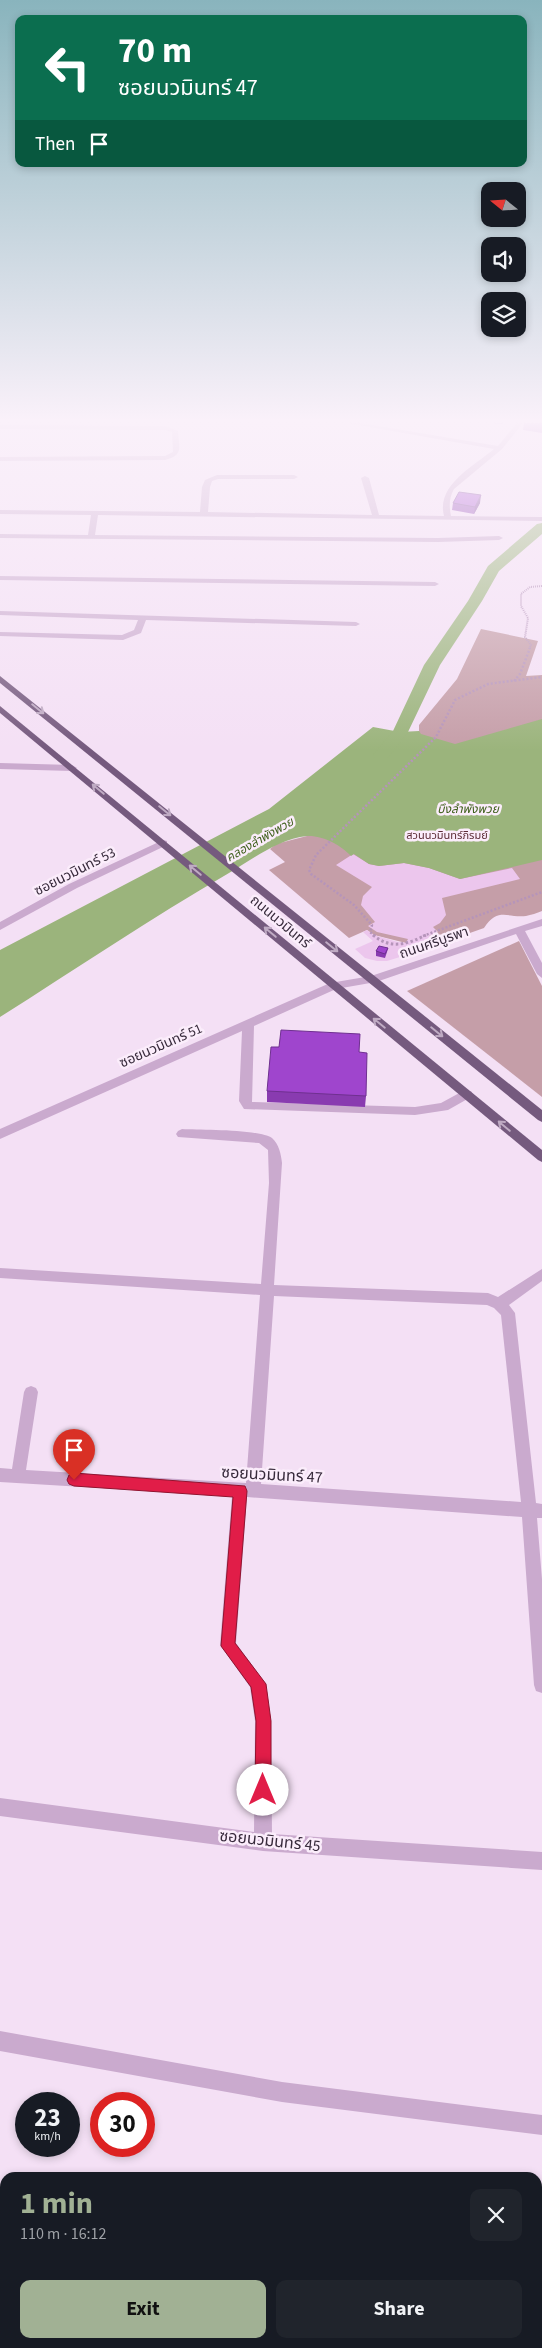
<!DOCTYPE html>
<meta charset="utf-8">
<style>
body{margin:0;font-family:"Source Sans 3","Noto Sans Thai",sans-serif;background:#20242c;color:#f1f3f6;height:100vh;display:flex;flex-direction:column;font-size:19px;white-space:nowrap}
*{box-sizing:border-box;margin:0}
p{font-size:16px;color:#9ea1a6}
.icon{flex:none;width:28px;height:28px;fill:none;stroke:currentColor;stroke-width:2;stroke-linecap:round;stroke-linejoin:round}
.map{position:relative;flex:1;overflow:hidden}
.side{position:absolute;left:0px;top:2172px;width:542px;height:176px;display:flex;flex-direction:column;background:#171b24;border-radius:15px 15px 0 0;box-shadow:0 2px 8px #0003}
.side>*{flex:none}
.hud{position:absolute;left:15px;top:15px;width:512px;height:152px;border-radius:10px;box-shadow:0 2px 8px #0003;background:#0b6e4f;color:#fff;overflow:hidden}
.needle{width:32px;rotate:288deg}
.controls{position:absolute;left:481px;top:182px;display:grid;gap:10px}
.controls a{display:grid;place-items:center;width:45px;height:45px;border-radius:10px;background:#171b24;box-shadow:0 2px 8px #0003;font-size:25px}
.speed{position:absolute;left:15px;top:2092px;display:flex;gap:10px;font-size:25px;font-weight:700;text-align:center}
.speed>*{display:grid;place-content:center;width:65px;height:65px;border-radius:50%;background:#171b24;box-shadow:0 2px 8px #0003;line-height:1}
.speed small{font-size:12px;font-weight:400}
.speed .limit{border:8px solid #d22;background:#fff;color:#111}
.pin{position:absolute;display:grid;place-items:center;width:42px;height:42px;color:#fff;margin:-51px -21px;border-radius:50% 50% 50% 0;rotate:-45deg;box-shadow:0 0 5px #0007}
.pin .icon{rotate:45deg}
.me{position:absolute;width:55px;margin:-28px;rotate:0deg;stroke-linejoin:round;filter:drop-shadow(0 0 4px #0008)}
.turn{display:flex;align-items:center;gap:18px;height:105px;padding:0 20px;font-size:22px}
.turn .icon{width:65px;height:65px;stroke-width:2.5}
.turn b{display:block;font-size:35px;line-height:42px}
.then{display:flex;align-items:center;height:48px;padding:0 20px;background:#0003;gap:10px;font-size:19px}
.round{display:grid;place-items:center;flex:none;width:52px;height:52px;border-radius:10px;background:#20242c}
.head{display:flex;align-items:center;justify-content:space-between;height:85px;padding:0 20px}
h1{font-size:30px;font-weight:700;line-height:38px;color:#a1b194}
.cta{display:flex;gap:10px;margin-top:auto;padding:10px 20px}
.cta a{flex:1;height:58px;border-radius:10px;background:#a1b194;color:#111;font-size:20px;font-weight:700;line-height:58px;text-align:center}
.cta a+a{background:#20242c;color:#f1f3f6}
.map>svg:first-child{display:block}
.green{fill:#c59ea8}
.plaza{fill:#ecc6ed}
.water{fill:#9bb47c}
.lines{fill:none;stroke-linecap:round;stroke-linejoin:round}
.canal{fill:#9bb47c;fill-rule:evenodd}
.path-far2{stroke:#b594ba;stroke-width:2;stroke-dasharray:1 1;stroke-linecap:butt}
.path-far1{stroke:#b594ba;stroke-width:2.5;stroke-dasharray:2 2;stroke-linecap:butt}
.path{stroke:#b594ba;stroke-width:3;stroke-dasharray:2.5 2.5;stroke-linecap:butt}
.minor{fill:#caaace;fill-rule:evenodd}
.major{fill:#755a7e;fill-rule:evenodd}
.wall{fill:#893bb0}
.shaded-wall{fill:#6f3090}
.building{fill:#9f45cd;stroke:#6f3090}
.oneway{stroke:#bfabc3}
.route{fill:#e11d48;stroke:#92132f}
.labels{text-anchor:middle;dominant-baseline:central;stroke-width:5;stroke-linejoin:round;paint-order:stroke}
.far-park-label{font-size:11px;fill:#5c2c36;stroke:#fbedfb}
.far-water-label{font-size:12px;font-style:italic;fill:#3f601c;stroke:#fbedfb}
.street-label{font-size:14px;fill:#372a3b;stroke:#fbedfb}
.near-street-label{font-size:16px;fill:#372a3b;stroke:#fbedfb}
</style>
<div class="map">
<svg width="542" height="2348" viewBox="0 0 542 2348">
<rect width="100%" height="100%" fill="#f4e0f5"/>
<g class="green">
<path d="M481 629 538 641 526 676 542 675V911C537 913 531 915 526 916 507 918 498 907 484 928L416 952 406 943 374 935 367 930 349 938 269 870 285 862 270 849 276 844 307 836 419 731V725L457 679Z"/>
<polygon points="519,941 542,986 542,1097 407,991"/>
</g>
<polygon class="plaza" points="353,854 369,864 379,866 404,863 429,868 460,879 512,868 520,879 442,898 446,915 440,923 433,927 438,932 429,936 433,942 413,948 416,952 387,961 377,961 365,958 355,949 373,941 363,932 367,930 374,935 398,942 406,943 408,939 377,932 368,926 375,922 361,905 363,896 372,887 336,865"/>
<path class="water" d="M542 719V860L460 879 429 868 404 863 379 866 369 864 354 854 351 856C341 845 322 835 307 836 278 839 253 859 229 873 151 918 76 969 0 1017V950L269 809 373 727 400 732 419 731 421 734 455 744Z"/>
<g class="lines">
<polygon class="canal" points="542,523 542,534 499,571 482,601 440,665 408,732 387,759 375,759 373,755 393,731 424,665 468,601 488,566 537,524"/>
<polyline class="path-far2" points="529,649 531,645 525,637 528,618 521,606 521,594 530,587 542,586"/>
<g class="path-far1">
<polyline points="514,681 520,674 530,648"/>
<polyline points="375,936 370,932 372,925 354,905 311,874 309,870 316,855 436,737 455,700 488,684 542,677"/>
<polyline points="423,936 542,892"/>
</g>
<path class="path" d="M373 935C391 950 408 944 426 935"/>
<g class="minor">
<path d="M347 423H360L498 446 517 423H523L502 449 454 489C449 498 449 506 451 516L542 517V521L98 515 95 535 438 538 499 536 503 538 499 540 438 542 0 538V534L88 535 91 515 0 514V510L200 512 202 487 205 480 217 475H294L298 477 294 479H218L212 481 210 487 208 512 372 515 361 478 365 476 369 478 379 515 444 516C436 485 474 466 494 449Z"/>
<path d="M0 425 165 426 178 431C179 448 184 455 165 460L0 461V457L165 456 173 452 172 432 165 430 0 429Z"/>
<polygon points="0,576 435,582 439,584 435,586 0,580"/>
<polygon points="0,611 356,622 360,624 356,626 146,620 141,633 123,640 0,636 0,632 122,635 134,630 138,620 0,615"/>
<polygon points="0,763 72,765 77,768 72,771 0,769"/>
<polygon points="163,840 167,841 167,845 77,888 0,930 0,922 69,884"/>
<polygon points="542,919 542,926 525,931 542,963 542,978 537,974 516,934 376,982 336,989 254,1026 252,1102 415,1107 441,1103 463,1091 471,1091 473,1094 471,1097 448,1110 415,1115 244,1109 239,1101 242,1031 0,1139 0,1129 330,983 371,976"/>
<path d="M182 1129C201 1130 258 1129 272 1138 279 1144 281 1154 282 1163L274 1285 488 1293 498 1297 542 1269V1281L509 1305 515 1313 536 1503 542 1504V1518H537L542 1579V1693L536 1691 534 1685 522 1517 247 1497 236 1643 266 1684 271 1721 272 1834 542 1852V1870L263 1851 0 1816V1798L254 1832 255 1721 250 1687 220 1645 232 1496 0 1482V1468L12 1469 24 1392 26 1388 31 1386 36 1388 38 1392 26 1470 246 1483 260 1295 0 1278V1268L261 1284 269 1183 268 1150 259 1143 178 1137 176 1134 178 1131ZM274 1296 487 1305 494 1308 501 1315 521 1502 261 1484Z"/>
<polygon points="0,2031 282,2082 542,2115 542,2135 282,2102 0,2051"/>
<rect x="54" y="2344" width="22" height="4"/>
<polygon points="264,2344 304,2344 306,2348 266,2348"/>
</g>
<g class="major">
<polygon points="0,676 542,1110 542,1122 538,1120 0,683"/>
<polygon points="0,706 542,1150 542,1162 538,1160 0,713"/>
</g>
</g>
<g class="wall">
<polygon points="492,423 503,423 502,424"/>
<polygon points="524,423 542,423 542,433 523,430"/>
<polygon points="453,503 480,503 474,514 452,510"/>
<polygon points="388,948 387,952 385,958 376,956 376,951"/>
<polygon points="359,1052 366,1096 365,1107 267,1102 267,1091"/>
</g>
<polygon class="shaded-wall" points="481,495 480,503 474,514 475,507"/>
<g class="building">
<polygon points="459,492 481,495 475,507 453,503"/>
<polygon points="379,946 388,948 385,954 376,951"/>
<polygon points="281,1030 360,1034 359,1052 367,1053 366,1096 267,1091 271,1047 279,1047"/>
</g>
<defs><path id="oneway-shaft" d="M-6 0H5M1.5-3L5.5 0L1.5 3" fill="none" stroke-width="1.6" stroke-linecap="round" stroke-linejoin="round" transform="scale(1.25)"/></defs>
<g class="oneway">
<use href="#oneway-shaft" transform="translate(38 709) rotate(39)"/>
<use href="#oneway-shaft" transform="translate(98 789) rotate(-140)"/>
<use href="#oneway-shaft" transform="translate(165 811) rotate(39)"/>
<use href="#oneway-shaft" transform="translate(195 870) rotate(-140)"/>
<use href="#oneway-shaft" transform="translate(270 932) rotate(-140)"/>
<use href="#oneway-shaft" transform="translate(332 947) rotate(39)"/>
<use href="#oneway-shaft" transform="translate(379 1023) rotate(-141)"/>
<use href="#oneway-shaft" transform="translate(437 1032) rotate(39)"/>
<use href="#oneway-shaft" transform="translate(504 1126) rotate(-140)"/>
</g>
<linearGradient id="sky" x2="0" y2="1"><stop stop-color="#89b4bd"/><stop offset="0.56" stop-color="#faf1fa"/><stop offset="1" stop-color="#faf1fa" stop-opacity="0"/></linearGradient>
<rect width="542" height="751" fill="url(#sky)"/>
<polygon class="route" points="74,1473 245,1486 247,1491 235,1643 266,1684 271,1721 271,1790 269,1795 263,1798 258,1795 255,1790 256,1721 251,1687 221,1646 233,1497 74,1486 69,1484 67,1480 69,1475"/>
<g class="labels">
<g class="far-park-label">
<text x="447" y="835">สวนนวมินทร์ภิรมย์</text>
</g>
<g class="far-water-label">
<text x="468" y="809">บึงลำพังพวย</text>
<text transform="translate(260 840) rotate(-30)">คลองลำพังพวย</text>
</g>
<g class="street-label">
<text transform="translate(75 872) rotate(-27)">ซอยนวมินทร์ 53</text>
<text transform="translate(280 922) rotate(40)">ถนนนวมินทร์</text>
<text transform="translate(434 943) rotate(-19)">ถนนศรีบูรพา</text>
<text transform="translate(161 1046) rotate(-24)">ซอยนวมินทร์ 51</text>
</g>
<g class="near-street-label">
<text transform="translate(272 1475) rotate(3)">ซอยนวมินทร์ 47</text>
<text transform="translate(270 1841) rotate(6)">ซอยนวมินทร์ 45</text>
</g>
</g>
</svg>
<div class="controls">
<a><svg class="needle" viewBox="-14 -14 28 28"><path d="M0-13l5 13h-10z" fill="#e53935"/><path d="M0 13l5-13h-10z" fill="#9ea1a6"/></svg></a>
<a><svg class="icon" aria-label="sound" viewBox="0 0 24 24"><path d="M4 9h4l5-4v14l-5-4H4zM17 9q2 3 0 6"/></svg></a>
<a><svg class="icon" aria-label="layers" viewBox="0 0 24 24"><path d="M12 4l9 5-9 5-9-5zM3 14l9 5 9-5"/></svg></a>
</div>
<div class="speed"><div>23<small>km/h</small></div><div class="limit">30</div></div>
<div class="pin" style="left:74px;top:1480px;background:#d93025"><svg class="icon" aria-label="arrive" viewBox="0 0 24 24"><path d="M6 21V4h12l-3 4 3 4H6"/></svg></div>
<svg class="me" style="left:263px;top:1790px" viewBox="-20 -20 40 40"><circle r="19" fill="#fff"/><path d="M0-13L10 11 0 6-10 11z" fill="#e11d48"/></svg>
<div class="hud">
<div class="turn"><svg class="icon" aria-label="left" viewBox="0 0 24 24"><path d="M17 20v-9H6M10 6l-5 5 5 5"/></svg><div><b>70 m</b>ซอยนวมินทร์ 47</div></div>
<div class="then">Then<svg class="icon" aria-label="arrive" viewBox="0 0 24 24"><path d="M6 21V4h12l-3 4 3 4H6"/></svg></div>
</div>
<section class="side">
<div class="head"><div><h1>1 min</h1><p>110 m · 16:12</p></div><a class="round"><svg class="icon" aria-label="close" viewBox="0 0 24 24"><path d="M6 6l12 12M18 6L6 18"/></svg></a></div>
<div class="cta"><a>Exit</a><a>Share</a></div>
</section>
</div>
